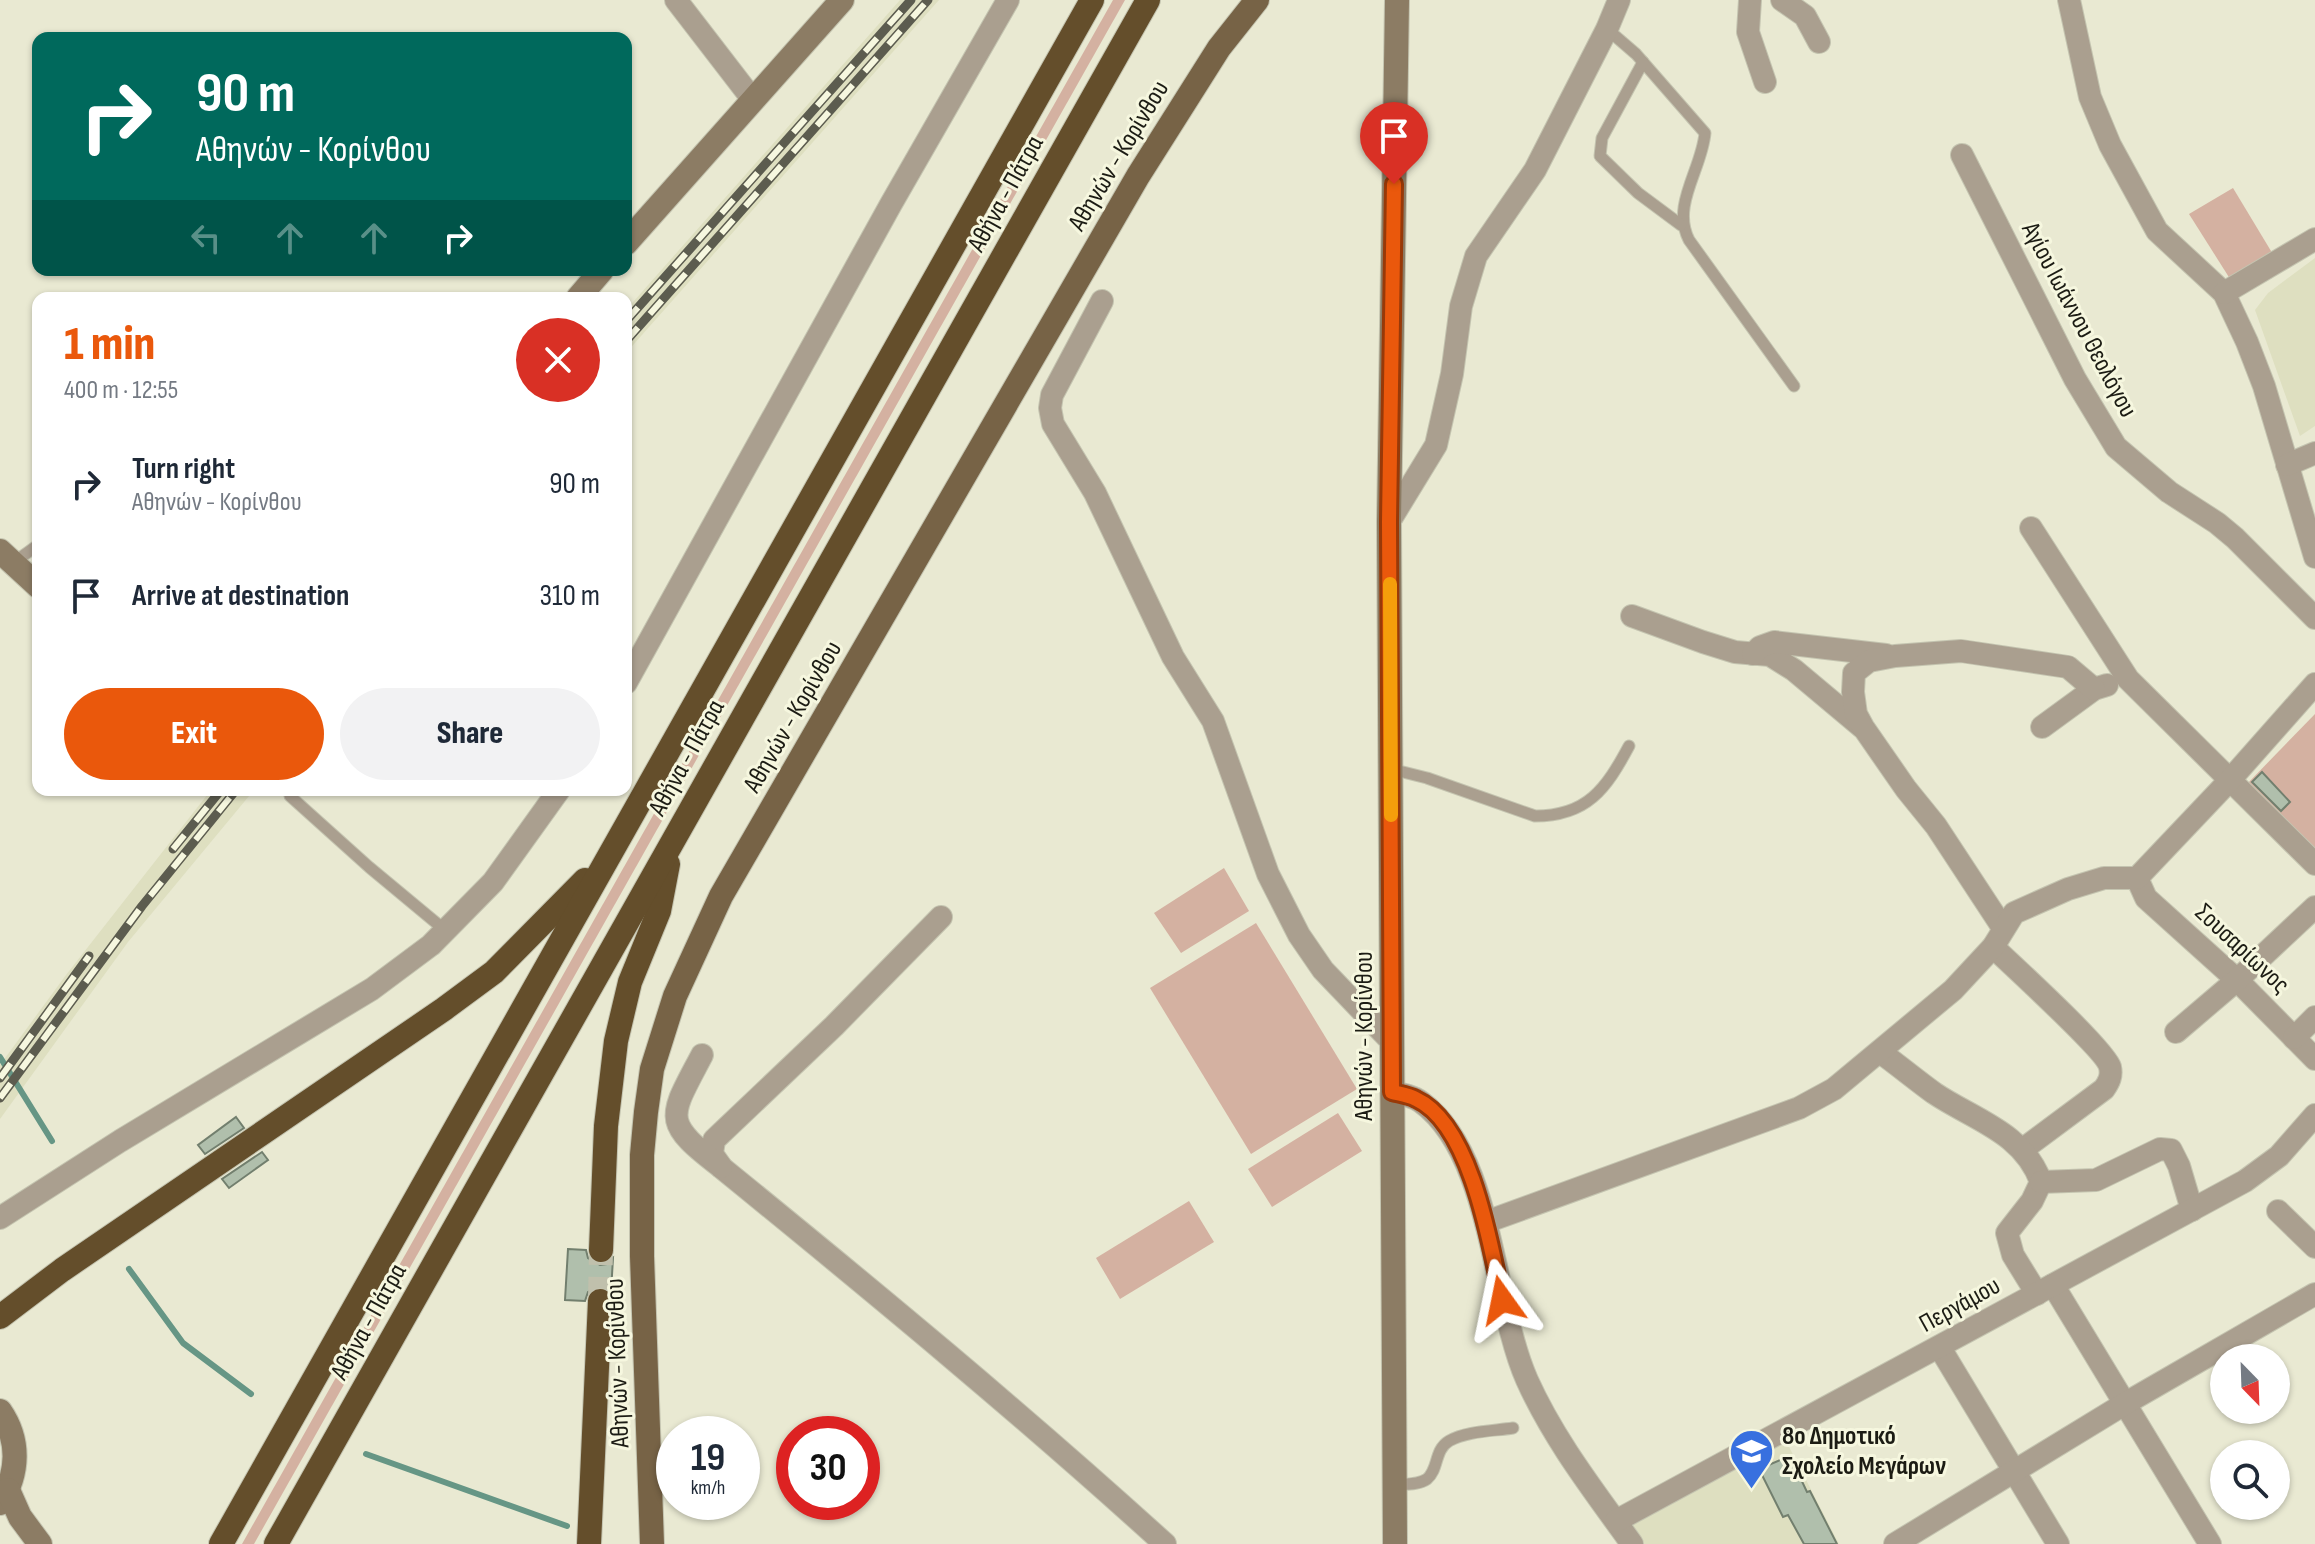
<!DOCTYPE html>
<meta charset="utf-8">
<style>
body{margin:0;font-family:"Sofia Sans Condensed",sans-serif;background:#f2f2f3;color:#1f2937;height:100vh;display:flex;flex-direction:column;font-size:30px;white-space:nowrap}
*{box-sizing:border-box;margin:0}
p{font-size:26px;color:#747a83}
.icon{flex:none;width:44px;height:44px;fill:none;stroke:currentColor;stroke-width:2;stroke-linecap:round;stroke-linejoin:round}
.map{position:relative;flex:1;overflow:hidden}
.sheet{position:absolute;left:32px;top:292px;width:600px;height:504px;display:flex;flex-direction:column;background:#fff;border-radius:16px;box-shadow:0 2px 6px #0004}
.sheet>*{flex:none}
.top-card{position:absolute;left:32px;top:32px;width:600px;height:244px;border-radius:16px;box-shadow:0 2px 6px #0004;background:#00695c;color:#fff;overflow:hidden}
.needle{width:52px;rotate:157deg}
.buttons{position:absolute;left:2210px;top:1344px;display:grid;gap:16px}
.buttons a{display:grid;place-items:center;width:80px;height:80px;border-radius:50%;background:#fff;box-shadow:0 2px 6px #0004;font-size:40px}
.speed{position:absolute;left:656px;top:1416px;display:flex;gap:16px;font-size:40px;font-weight:700;text-align:center}
.speed>*{display:grid;place-content:center;width:104px;height:104px;border-radius:50%;background:#fff;box-shadow:0 2px 6px #0004;line-height:1}
.speed small{font-size:20px;font-weight:400}
.speed .limit{border:12px solid #d22;background:#fff;color:#111}
.pin{position:absolute;display:grid;place-items:center;width:68px;height:68px;color:#fff;margin:-82px -34px;border-radius:50% 50% 50% 0;rotate:-45deg;box-shadow:0 0 8px #0007}
.pin .icon{rotate:45deg}
.me{position:absolute;width:88px;margin:-44px;rotate:348deg;stroke-linejoin:round;filter:drop-shadow(0 0 6px #0008)}
.turn{display:flex;align-items:center;gap:28px;height:168px;padding:0 32px;font-size:36px}
.turn .icon{width:104px;height:104px;stroke-width:2.5}
.turn b{display:block;font-size:56px;line-height:68px}
.lanes{display:flex;align-items:center;height:76px;padding:0 32px;background:#0003;justify-content:center;gap:40px;direction:ltr}
.lanes .off{opacity:.35}
.round{display:grid;place-items:center;flex:none;width:84px;height:84px;border-radius:42px;background:#f2f2f3}
.overview{display:flex;align-items:center;justify-content:space-between;height:136px;padding:0 32px}
h1{font-size:48px;font-weight:800;line-height:60px;color:#ea580c}
.cta{display:flex;gap:16px;margin-top:auto;padding:16px 32px}
.cta a{flex:1;height:92px;border-radius:48px;background:#ea580c;color:#fff;font-size:32px;font-weight:800;line-height:92px;text-align:center}
.cta a+a{background:#f2f2f3;color:#1f2937}
ul{padding:0;list-style:none}
li{display:flex;align-items:center;gap:24px;height:112px;padding:0 32px}
li div{flex:1}
li b{display:block;font-size:30px}
li em{font-style:normal}
.map>svg:first-child{display:block}
.built{fill:#dedfc0}
.green{fill:#d4b1a1}
.lines{fill:none;stroke-linecap:round;stroke-linejoin:round}
.stream{stroke:#669685;stroke-width:6}
.building{fill:#b0bfac;stroke:#727f6e;stroke-width:2}
.highway-tunnel{stroke:#c0c0ac;stroke-width:24;stroke-dasharray:24 12;stroke-linecap:butt}
.lane-casing{stroke:#c4c4b0;stroke-width:13}
.street-casing{stroke:#c4c4b0;stroke-width:24}
.secondary-casing{stroke:#c4c4b0;stroke-width:26}
.primary-casing{stroke:#c4c4b0;stroke-width:26}
.highway-casing{stroke:#c4c4b0;stroke-width:26}
.lane{stroke:#aa9f8f;stroke-width:11}
.street{stroke:#aa9f8f;stroke-width:22}
.secondary{stroke:#8c7c64;stroke-width:24}
.primary{stroke:#776346;stroke-width:24}
.highway{stroke:#644e2b;stroke-width:24}
.rail-casing{stroke:#5c5c4f;stroke-width:9}
.rail{stroke:#f6f7df;stroke-width:6;stroke-dasharray:18;stroke-linecap:butt}
.route-casing{stroke:#983908;stroke-width:20}
.route{stroke:#ea580c;stroke-width:14}
.slow{stroke:#f59e0b;stroke-width:14}
.labels{text-anchor:middle;dominant-baseline:central;stroke-width:6;stroke-linejoin:round;paint-order:stroke}
.street-label{font-size:26px;fill:#1c1c14;stroke:#f6f7df}
.poi-label{font-size:26px;font-weight:bold;fill:#1c1c14;stroke:#f6f7df;text-anchor:start}
</style>
<div class="map">
<svg width="2315" height="1544" viewBox="0 0 2315 1544">
<rect width="100%" height="100%" fill="#e9e9d2"/>
<g class="built">
<polygon points="900,0 939,0 626,353 626,310"/>
<polygon points="2315,258 2315,426 2300,436 2255,310 2268,293"/>
<polygon points="211,790 254,790 128,942 0,1119 0,1065 66,975"/>
<polygon points="1785,1439 1839,1544 1643,1544 1630,1523"/>
</g>
<g class="green">
<polygon points="1113,0 1125,0 254,1544 242,1544"/>
<polygon points="2233,188 2274,256 2232,282 2189,214"/>
<polygon points="2315,714 2315,850 2247,784"/>
<polygon points="1224,868 1249,911 1181,953 1154,913"/>
<polygon points="1256,923 1357,1089 1251,1154 1150,988"/>
<polygon points="1338,1113 1362,1151 1272,1207 1248,1169"/>
<polygon points="1189,1201 1214,1242 1120,1299 1096,1258"/>
</g>
<g class="lines">
<g class="stream">
<polyline points="0,1057 52,1141"/>
<polyline points="129,1269 183,1343 251,1394"/>
<polyline points="366,1454 567,1526"/>
</g>
</g>
<g class="building">
<polygon points="2262,772 2290,802 2281,811 2252,782"/>
<polygon points="236,1117 244,1128 205,1154 198,1145"/>
<polygon points="262,1152 268,1160 229,1188 222,1179"/>
<polygon points="568,1249 586,1250 588,1258 600,1265 607,1264 613,1258 611,1292 600,1286 588,1292 585,1301 565,1300"/>
<polygon points="1790,1456 1807,1492 1810,1491 1837,1544 1804,1544 1788,1515 1783,1517 1759,1469"/>
</g>
<g class="lines">
<polyline class="highway-tunnel" points="600,1301 601,1250"/>
<defs>
<g id="lane">
<path d="M1607 29 1636 54 1705 133C1702 169 1671 205 1689 240L1794 386"/>
<polyline points="1643,62 1602,138 1600,156 1638,193 1681,225"/>
<polyline points="13,563 38,545"/>
<path d="M1391 769 1427 778 1535 816C1587 816 1606 789 1629 746"/>
<polyline points="290,796 369,867 446,931"/>
<path d="M1395 1485C1404 1484 1419 1485 1427 1479 1439 1469 1434 1450 1449 1441 1466 1431 1493 1431 1513 1428"/>
</g>
<g id="street">
<polyline points="676,0 753,100"/>
<polyline points="1750,0 1748,32 1765,82"/>
<polyline points="1782,0 1805,16 1819,42"/>
<polyline points="2069,0 2090,97 2110,145 2157,231 2224,293 2247,342 2264,386 2315,557"/>
<polyline points="1962,155 2075,379 2116,447 2169,492 2217,523 2235,538 2315,618"/>
<polyline points="2224,293 2315,239"/>
<polyline points="1102,301 1052,395 1050,408 1053,424 1095,493 1173,657 1213,721 1268,874 1299,935 1323,970 1392,1042"/>
<polyline points="2287,465 2315,453"/>
<polyline points="1389,522 1436,445 1452,374 1461,306 1476,256 1535,170 1607,29 1619,0"/>
<polyline points="2031,528 2128,679 2315,864"/>
<polyline points="1632,616 1703,642 1735,652 1770,655 1794,670 1862,727"/>
<polyline points="1753,654 1760,647 1774,642 1886,655"/>
<polyline points="626,683 891,204 1008,0"/>
<polyline points="2042,727 2094,689 2107,685"/>
<polyline points="2137,878 2146,898 2237,980 2315,1059"/>
<path d="M941 917 834 1026 714 1140 712 1154 722 1168C872 1290 1022 1414 1165 1544"/>
<polyline points="2003,928 1936,826 1906,789 1863,727 1856,714 1853,692 1854,673 1869,661 1895,656 1961,651 2068,667 2094,689"/>
<path d="M1993 947C2011 964 2106 1051 2110 1067 2112 1076 2109 1082 2104 1089L2022 1150"/>
<polyline points="2176,1032 2237,980 2315,907"/>
<polyline points="2294,1038 2315,1017"/>
<path d="M1880 1052C1898 1065 1916 1080 1934 1093 1974 1120 2023 1132 2041 1182L2032 1201 2007 1233 2013 1255 2037 1294"/>
<path d="M702 1055C669 1118 661 1121 721 1167"/>
<path d="M1392 1092C1402 1094 1413 1096 1421 1102 1493 1154 1492 1301 1527 1380 1554 1440 1594 1491 1632 1544"/>
<polyline points="2041,1182 2096,1180 2160,1149 2171,1150 2179,1166 2192,1210"/>
<polyline points="2278,1211 2315,1247"/>
<polyline points="0,1218 120,1141 372,989 431,945 493,882 559,790"/>
<polyline points="1486,1222 1799,1108 1834,1089 1953,990 1993,947 2014,913 2068,889 2104,878 2137,878 2229,781 2315,684"/>
<polyline points="2053,1285 2210,1544"/>
<polyline points="1940,1348 2058,1544"/>
<polyline points="1616,1521 2245,1181 2279,1156 2315,1115"/>
<polyline points="1895,1544 2126,1403 2315,1294"/>
</g>
<g id="secondary">
<polyline points="626,243 842,0"/>
<polyline points="578,298 602,270"/>
<polyline points="0,551 38,586"/>
<path d="M0 1411C20 1440 19 1473 0 1503"/>
<polyline points="8,1490 20,1517 40,1544"/>
<polyline points="1395,1544 1389,522 1397,0"/>
</g>
<polyline id="primary" points="652,1544 642,1256 642,1155 646,1112 652,1069 675,996 721,896 1138,176 1219,48 1257,0"/>
<g id="highway">
<polyline points="601,1250 606,1126 616,1041 630,982 659,911 668,864"/>
<polyline points="0,1317 62,1270 444,1009 494,972 585,880"/>
<polyline points="221,1544 1092,0"/>
<polyline points="276,1544 1148,0"/>
<polyline points="589,1544 600,1301"/>
</g>
</defs>
<use href="#lane" class="lane-casing"/>
<use href="#street" class="street-casing"/>
<use href="#secondary" class="secondary-casing"/>
<use href="#primary" class="primary-casing"/>
<use href="#highway" class="highway-casing"/>
<use href="#lane" class="lane"/>
<use href="#street" class="street"/>
<use href="#secondary" class="secondary"/>
<use href="#primary" class="primary"/>
<use href="#highway" class="highway"/>
<defs>
<g id="rail">
<polyline points="626,321 911,0"/>
<polyline points="626,341 928,0"/>
<polyline points="173,849 221,790"/>
<polyline points="0,1078 89,956"/>
<polyline points="0,1098 142,906 236,790"/>
</g>
</defs>
<use href="#rail" class="rail-casing"/>
<use href="#rail" class="rail"/>
</g>
<g class="lines">
<defs>
<path id="route" d="M1394 184 1389 522 1392 1092C1400 1094 1409 1095 1416 1099 1471 1124 1491 1246 1502 1300"/>
</defs>
<use href="#route" class="route-casing"/>
<use href="#route" class="route"/>
<polyline class="slow" points="1390,584 1391,815"/>
</g>
<defs>
<symbol id="school-pin" viewBox="-11 -11 22 30"><path d="M0 17L-7.5 6A9.5 9.5 0 1 1 7.5 6Z" fill="#3870df" stroke="#f6f7df"/><path d="M0-5L7-2L0 1L-7-2ZM-4 1L0 2.5L4 1V4Q0 6-4 4Z" fill="#fff"/></symbol>
</defs>
<g fill-rule="evenodd">
<use href="#school-pin" x="1726" y="1426" width="51" height="69"/>
</g>
<g class="labels">
<g class="street-label">
<text transform="translate(1119 156) rotate(-59)">Αθηνών - Κορίνθου</text>
<text transform="translate(1006 194) rotate(-61)">Αθήνα - Πάτρα</text>
<text transform="translate(2079 320) rotate(62)">Αγίου Ιωάννου Θεολόγου</text>
<text transform="translate(793 717) rotate(-60)">Αθηνών - Κορίνθου</text>
<text transform="translate(687 758) rotate(-61)">Αθήνα - Πάτρα</text>
<text transform="translate(2242 949) rotate(43)">Σουσαρίωνος</text>
<text transform="translate(1364 1036) rotate(-90)">Αθηνών - Κορίνθου</text>
<text transform="translate(1960 1305) rotate(-29)">Περγάμου</text>
<text transform="translate(369 1322) rotate(-61)">Αθήνα - Πάτρα</text>
<text transform="translate(618 1363) rotate(-92)">Αθηνών - Κορίνθου</text>
</g>
<g class="poi-label">
<text x="1782" y="1436">8ο Δημοτικό<tspan x="1782" dy="30">Σχολείο Μεγάρων</tspan></text>
</g>
</g>
</svg>
<div class="buttons">
<a><svg class="needle" viewBox="-14 -14 28 28"><path d="M0-13l5 13h-10z" fill="#e53935"/><path d="M0 13l5-13h-10z" fill="#747a83"/></svg></a>
<a><svg class="icon" aria-label="search" viewBox="0 0 24 24"><circle cx="10" cy="10" r="6"/><path d="M15 15l6 6"/></svg></a>
</div>
<div class="speed"><div>19<small>km/h</small></div><div class="limit">30</div></div>
<div class="pin" style="left:1394px;top:184px;background:#d93025"><svg class="icon" aria-label="arrive" viewBox="0 0 24 24"><path d="M6 21V4h12l-3 4 3 4H6"/></svg></div>
<svg class="me" style="left:1502px;top:1300px" viewBox="-20 -20 40 40"><path d="M0-17L14 15 0 8-14 15z" fill="#ea580c" stroke="#fff" stroke-width="4"/></svg>
<div class="top-card">
<div class="turn"><svg class="icon" aria-label="right" viewBox="0 0 24 24"><path d="M7 20v-9h11M14 6l5 5-5 5"/></svg><div><b>90 m</b>Αθηνών - Κορίνθου</div></div>
<div class="lanes"><svg class="icon off" aria-label="left" viewBox="0 0 24 24"><path d="M17 20v-9H6M10 6l-5 5 5 5"/></svg><svg class="icon off" aria-label="ahead" viewBox="0 0 24 24"><path d="M12 20V5M6 11l6-6 6 6"/></svg><svg class="icon off" aria-label="ahead" viewBox="0 0 24 24"><path d="M12 20V5M6 11l6-6 6 6"/></svg><svg class="icon" aria-label="right" viewBox="0 0 24 24"><path d="M7 20v-9h11M14 6l5 5-5 5"/></svg></div>
</div>
<section class="sheet">
<div class="overview"><div><h1>1 min</h1><p>400 m · 12:55</p></div><a class="round" style="background:#d93025;color:#fff"><svg class="icon" aria-label="close" viewBox="0 0 24 24"><path d="M6 6l12 12M18 6L6 18"/></svg></a></div>
<ul>
<li><svg class="icon" aria-label="right" viewBox="0 0 24 24"><path d="M7 20v-9h11M14 6l5 5-5 5"/></svg><div><b>Turn right</b><p>Αθηνών - Κορίνθου</p></div><em>90 m</em></li>
<li><svg class="icon" aria-label="arrive" viewBox="0 0 24 24"><path d="M6 21V4h12l-3 4 3 4H6"/></svg><div><b>Arrive at destination</b></div><em>310 m</em></li>
</ul>
<div class="cta"><a>Exit</a><a>Share</a></div>
</section>
</div>
